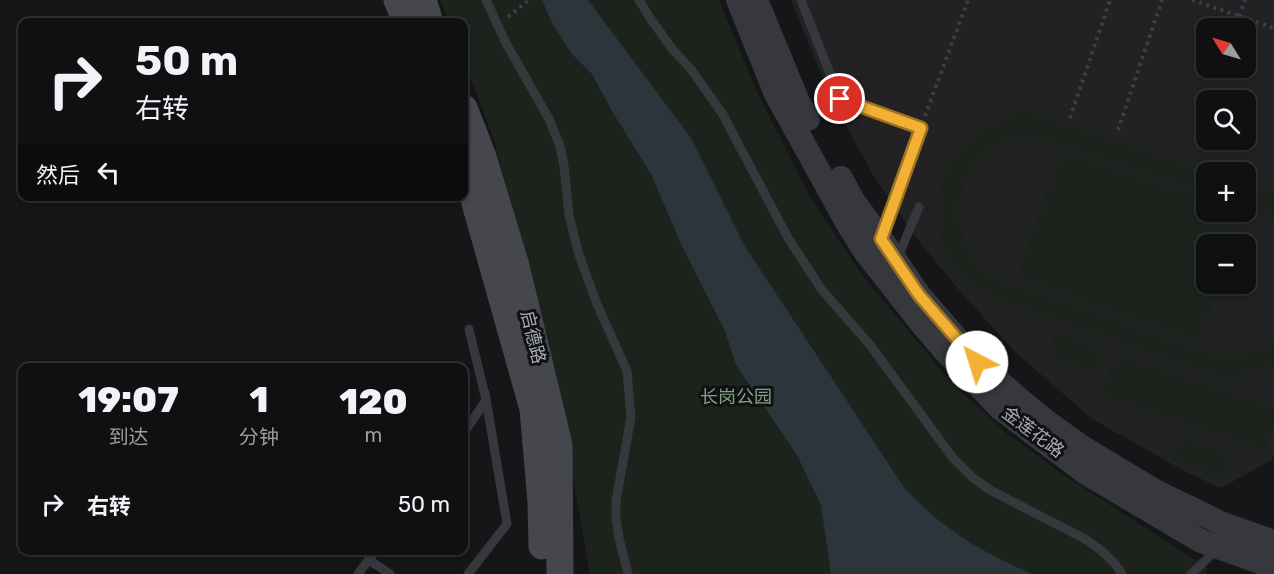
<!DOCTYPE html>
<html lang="zh">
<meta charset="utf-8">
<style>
body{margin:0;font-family:Rubik,"Noto Sans SC",sans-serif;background:#19191b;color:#f1f3f6;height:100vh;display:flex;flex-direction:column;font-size:22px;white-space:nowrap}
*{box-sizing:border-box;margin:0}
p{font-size:20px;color:#9c9d9f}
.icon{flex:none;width:33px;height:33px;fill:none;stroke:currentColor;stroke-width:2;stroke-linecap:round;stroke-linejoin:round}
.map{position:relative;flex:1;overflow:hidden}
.details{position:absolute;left:18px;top:363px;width:450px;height:192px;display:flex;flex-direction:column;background:#101012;border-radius:12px;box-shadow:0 3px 9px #0003,0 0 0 2px #303032}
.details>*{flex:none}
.banner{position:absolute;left:18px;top:18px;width:450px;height:183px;border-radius:12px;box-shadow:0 3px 9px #0003,0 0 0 2px #303032;background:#101012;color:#f1f3f6;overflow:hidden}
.needle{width:39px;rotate:307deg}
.controls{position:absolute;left:1196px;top:18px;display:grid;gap:12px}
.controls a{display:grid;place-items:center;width:60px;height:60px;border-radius:12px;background:#101012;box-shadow:0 3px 9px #0003,0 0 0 2px #303032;font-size:30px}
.pin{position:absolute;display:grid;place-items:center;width:51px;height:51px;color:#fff;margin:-26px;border:3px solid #fff;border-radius:50%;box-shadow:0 2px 6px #0007}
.me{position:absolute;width:66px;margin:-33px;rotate:320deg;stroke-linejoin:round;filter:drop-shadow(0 0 4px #0008)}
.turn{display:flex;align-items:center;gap:21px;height:126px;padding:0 18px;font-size:27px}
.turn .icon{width:78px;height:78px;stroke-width:2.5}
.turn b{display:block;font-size:42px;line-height:51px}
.then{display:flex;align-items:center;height:57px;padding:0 18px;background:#0003;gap:12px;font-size:22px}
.eta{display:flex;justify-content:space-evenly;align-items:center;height:102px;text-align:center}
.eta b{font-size:36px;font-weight:800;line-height:42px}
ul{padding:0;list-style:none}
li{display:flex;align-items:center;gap:18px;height:78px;padding:0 18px}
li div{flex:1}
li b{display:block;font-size:22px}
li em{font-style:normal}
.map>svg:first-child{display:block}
.built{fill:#222225;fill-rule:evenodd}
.green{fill:#1c231d}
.water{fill:#2c353c}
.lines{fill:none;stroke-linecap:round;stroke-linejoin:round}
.path{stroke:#3d3f44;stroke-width:4;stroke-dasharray:3 4.5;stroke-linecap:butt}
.service{stroke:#37383d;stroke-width:9}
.tertiary{stroke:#37383d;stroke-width:24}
.secondary{stroke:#45474d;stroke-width:27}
.route-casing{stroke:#9d7322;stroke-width:15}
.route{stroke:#f2b134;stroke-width:10}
.labels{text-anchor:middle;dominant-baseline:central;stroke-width:6;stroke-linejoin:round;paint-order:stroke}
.street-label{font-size:18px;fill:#a8adb8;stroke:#111113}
.park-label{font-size:18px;fill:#7fa381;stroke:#111113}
</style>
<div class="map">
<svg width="1274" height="574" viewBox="0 0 1274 574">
<rect width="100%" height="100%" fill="#161618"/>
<path class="built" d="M791 0H1274V454L1272 460 1221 488 1188 473 1092 419 1011 348 958 289 921 244 873 175 831 98ZM1206 28H1245V68H1206ZM1206 100H1245V140H1206ZM1206 172H1245V212H1206ZM1206 244H1245V284H1206Z"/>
<g class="green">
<polygon points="440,0 719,0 756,90 810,197 862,275 951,382 1006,433 1068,478 1208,568 1206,574 590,574 554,368 493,137 464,61 464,22 449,22"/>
<path d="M1015 106 1213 172H1206V194L1041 138C1028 136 1013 139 1001 145 951 170 944 236 988 272 995 277 1004 281 1012 284L1214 353C1235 356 1256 353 1274 340V366C1252 376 1230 379 1206 374L995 300C982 294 970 287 961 276 913 222 939 133 1011 118Z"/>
<polygon points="1061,151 1206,200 1206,212 1238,212 1245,214 1234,244 1206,244 1206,284 1220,284 1199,342 1016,278"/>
<polygon points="1245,183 1274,193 1274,221 1268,216 1245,208"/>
<polygon points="1056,331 1106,349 1097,375 1047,356"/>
<polygon points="1116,352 1274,407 1274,424 1264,452 1101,396"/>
<polygon points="1182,435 1231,455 1221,479 1172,459"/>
</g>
<path class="water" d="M542 0H588L691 138 744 245 905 489C920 504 934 518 952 530 976 548 1004 561 1031 574H831L821 505 797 455 736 365 725 331 681 244 651 174 612 111 592 74 571 53 551 21Z"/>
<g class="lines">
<g class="path">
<polyline points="1192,0 1274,28"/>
<polyline points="1239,16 1245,0"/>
<polyline points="508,17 529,0"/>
<polyline points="925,116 968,0"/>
<polyline points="1070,118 1110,0"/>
<polyline points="1118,130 1162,0"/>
</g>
<g class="service">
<polyline points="486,0 506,43 549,119 560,146 564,166 569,215 579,255 597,304 627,371 631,417 616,501 616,518 619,538 628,574"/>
<polyline points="639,0 650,18 673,50 690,68 722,113 788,238 822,290 870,345 953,458 972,477 990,490 1085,539 1102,551 1115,564 1122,574"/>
<polyline points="801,0 840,99 921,128 882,237"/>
<polyline points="897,259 919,207"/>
<polyline points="464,433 486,400 469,329"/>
<polyline points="369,560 390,574"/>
<polyline points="358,574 376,550"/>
<polyline points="468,574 507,524 485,393"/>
<polyline points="1191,574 1210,556"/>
</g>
<g class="tertiary">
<polyline points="738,0 776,94 849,226 864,250 922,324 945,351 1000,408 1086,473 1201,541 1274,567"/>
<polyline points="756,0 799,104 808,119"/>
<polyline points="841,178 852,199 881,239 919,295 977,362 1020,400 1047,422 1082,447 1155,491 1223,524 1274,542"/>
</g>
<g class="secondary">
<polyline points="397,0 406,22"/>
<polyline points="423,0 430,22"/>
<polyline points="464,108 483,157 516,266 559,445 560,574"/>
<polyline points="464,164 533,409 541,502 542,546"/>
</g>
</g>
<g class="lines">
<defs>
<polyline id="route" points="840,99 921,128 881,239 919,295 977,362"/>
</defs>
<use href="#route" class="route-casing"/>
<use href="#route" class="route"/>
</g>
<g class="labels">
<g class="street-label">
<text transform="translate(533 337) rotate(76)">启德路</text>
<text transform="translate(1033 432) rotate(37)">金莲花路</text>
</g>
<g class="park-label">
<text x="736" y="397">长岗公园</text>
</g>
</g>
</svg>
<div class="controls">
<a><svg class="needle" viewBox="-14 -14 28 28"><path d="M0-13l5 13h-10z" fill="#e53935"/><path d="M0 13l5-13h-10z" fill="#9c9d9f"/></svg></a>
<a><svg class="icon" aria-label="search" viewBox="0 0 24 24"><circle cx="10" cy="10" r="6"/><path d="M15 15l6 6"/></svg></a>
<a>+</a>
<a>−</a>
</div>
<div class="pin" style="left:840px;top:99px;background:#d93025"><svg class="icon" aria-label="arrive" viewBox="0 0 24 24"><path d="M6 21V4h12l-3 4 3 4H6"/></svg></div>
<svg class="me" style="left:977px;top:362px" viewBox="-20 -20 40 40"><circle r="19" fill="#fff"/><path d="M0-13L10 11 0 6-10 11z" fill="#f2b134"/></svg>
<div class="banner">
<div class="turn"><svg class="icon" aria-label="right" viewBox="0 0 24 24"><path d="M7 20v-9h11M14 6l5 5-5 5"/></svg><div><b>50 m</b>右转</div></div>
<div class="then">然后<svg class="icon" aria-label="left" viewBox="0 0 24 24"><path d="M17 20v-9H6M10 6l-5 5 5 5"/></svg></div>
</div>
<section class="details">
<div class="eta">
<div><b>19:07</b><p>到达</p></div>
<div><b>1</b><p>分钟</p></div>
<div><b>120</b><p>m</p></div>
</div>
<ul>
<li><svg class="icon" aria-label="right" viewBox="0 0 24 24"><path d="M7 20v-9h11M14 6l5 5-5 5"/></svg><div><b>右转</b></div><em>50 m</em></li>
</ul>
</section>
</div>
